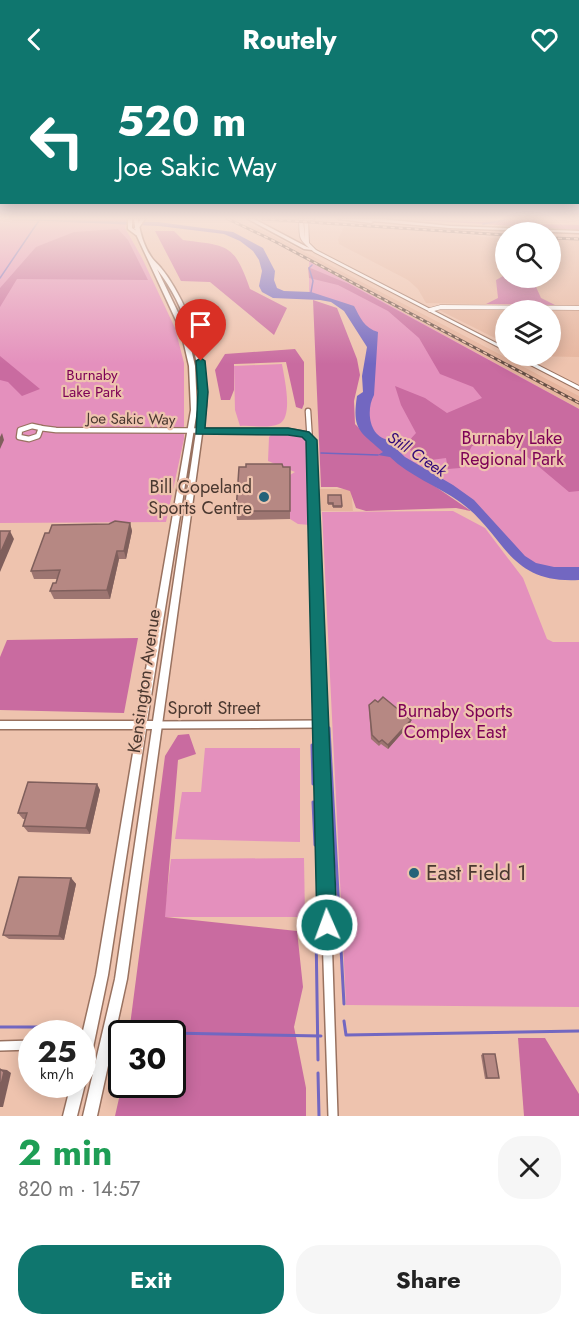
<!DOCTYPE html>
<meta charset="utf-8">
<style>
body{margin:0;font-family:Jost,sans-serif;background:#f6f6f6;color:#222;height:100vh;display:flex;flex-direction:column;font-size:22px;white-space:nowrap}
*{box-sizing:border-box;margin:0}
p{font-size:20px;color:#767676}
.icon{flex:none;width:33px;height:33px;fill:none;stroke:currentColor;stroke-width:2;stroke-linecap:round;stroke-linejoin:round}
.map{position:relative;height:1038px;overflow:hidden}
.sheet{display:flex;flex-direction:column;background:#fff;flex:1}
.sheet>*{flex:none}
.banner{position:absolute;left:0px;top:0px;width:579px;height:126px;box-shadow:0 3px 15px #0003;background:#0f766e;color:#fff;overflow:hidden}
.controls{position:absolute;left:495px;top:144px;display:grid;gap:12px}
.controls a{display:grid;place-items:center;width:66px;height:66px;border-radius:50%;background:#fff;box-shadow:0 3px 15px #0003;font-size:30px}
.speed{position:absolute;left:18px;top:942px;display:flex;gap:12px;font-size:30px;font-weight:700;text-align:center}
.speed>*{display:grid;place-content:center;width:78px;height:78px;border-radius:50%;background:#fff;box-shadow:0 3px 15px #0003;line-height:1}
.speed small{font-size:15px;font-weight:400}
.speed .limit{border:3px solid #111;border-radius:9px;background:#fff;color:#111}
.pin{position:absolute;display:grid;place-items:center;width:51px;height:51px;color:#fff;margin:-62px -26px;border-radius:50% 50% 50% 0;rotate:-45deg;box-shadow:0 0 6px #0007}
.pin .icon{rotate:45deg}
.me{position:absolute;width:66px;margin:-33px;rotate:358deg;stroke-linejoin:round;filter:drop-shadow(0 0 4px #0008)}
.turn{display:flex;align-items:center;gap:21px;height:126px;padding:0 18px;font-size:27px}
.turn .icon{width:78px;height:78px;stroke-width:2.5}
.turn b{display:block;font-size:42px;line-height:51px}
.round{display:grid;place-items:center;flex:none;width:63px;height:63px;border-radius:24px;background:#f6f6f6}
.summary{display:flex;align-items:center;justify-content:space-between;height:102px;padding:0 18px}
h1{font-size:36px;font-weight:700;line-height:45px;color:#1e9e55}
.cta{display:flex;gap:12px;margin-top:auto;padding:12px 18px}
.cta a{flex:1;height:69px;border-radius:24px;background:#0f766e;color:#fff;font-size:24px;font-weight:700;line-height:69px;text-align:center}
.cta a+a{background:#f6f6f6;color:#222}
header{display:flex;justify-content:space-between;align-items:center;height:78px;padding:0 18px;background:#0f766e;color:#fff;font-size:27px;font-weight:700}
.map>svg:first-child{display:block}
.built{fill:#e6b59e}
.green{fill:#e490bd}
.forest{fill:#c96ba0}
.water{fill:#7267c1}
.lines{fill:none;stroke-linecap:round;stroke-linejoin:round}
.stream-far1{stroke:#7267c1;stroke-width:1.5}
.stream{stroke:#7267c1;stroke-width:3}
.minor-far4-casing{stroke:#997260;stroke-width:5}
.minor-far3-casing{stroke:#997260;stroke-width:7}
.minor-far2-casing{stroke:#997260;stroke-width:8}
.minor-far1-casing{stroke:#997260;stroke-width:10}
.minor-casing{stroke:#997260;stroke-width:12}
.tertiary-casing{stroke:#997260;stroke-width:2}
.secondary-casing{stroke:#997260;stroke-width:3}
.primary-casing{stroke:#997260;stroke-width:3}
.minor-far4{stroke:#fff;stroke-width:4}
.minor-far3{stroke:#fff;stroke-width:4.5}
.minor-far2{stroke:#fff;stroke-width:5}
.minor-far1{stroke:#fff;stroke-width:7}
.minor{stroke:#fff;stroke-width:9}
.tertiary{fill:#fff;fill-rule:evenodd}
.secondary{fill:#fff;fill-rule:evenodd}
.primary{fill:#fff;fill-rule:evenodd}
.rail-casing{stroke:#685147;stroke-width:3}
.rail{stroke:#eec3ae;stroke-width:1.5;stroke-dasharray:4;stroke-linecap:butt}
.wall{fill:#9d7571}
.shaded-wall{fill:#7f5f5c}
.building{fill:#b68883;stroke:#7f5f5c;stroke-width:1.5}
.route{fill:#0f766e;stroke:#0a4d48;stroke-width:1.5}
.poi-dot{fill:#256279;stroke:#eec3ae;stroke-width:2}
.labels{text-anchor:middle;dominant-baseline:central;stroke-width:4.5;stroke-linejoin:round;paint-order:stroke}
.far-park-label{font-size:15px;fill:#7d0156;stroke:#eec3ae}
.far-street-label{font-size:15px;fill:#4a3830;stroke:#eec3ae}
.far-water-label{font-size:16px;font-style:italic;fill:#2f0779;stroke:#eec3ae}
.park-label{font-size:18px;fill:#7d0156;stroke:#eec3ae}
.poi-label{font-size:18px;fill:#4a3830;stroke:#eec3ae;text-anchor:end}
.street-label{font-size:18px;fill:#4a3830;stroke:#eec3ae}
.near-poi-label{font-size:21px;fill:#4a3830;stroke:#eec3ae;text-anchor:start}
</style>
<header><svg class="icon" aria-label="back" viewBox="0 0 24 24"><path d="M15 5l-7 7 7 7"/></svg>Routely<svg class="icon" aria-label="heart" viewBox="0 0 24 24"><path d="M12 20l-8-8c-3-5 5-10 8-4 3-6 11-1 8 4z"/></svg></header>
<div class="map">
<svg width="579" height="1038" viewBox="0 0 579 1038">
<rect width="100%" height="100%" fill="#eec3ae"/>
<g class="built">
<polygon points="224,141 238,141 274,158 579,318 579,331 266,160"/>
<polygon points="361,146 505,161 506,200 550,200 551,162 579,162 579,228 426,225 418,211 408,202 339,166 338,161 344,149 360,150"/>
<polygon points="439,232 579,232 579,279 530,278 550,278 550,232 506,232 505,265"/>
<polygon points="317,411 351,411 353,433 317,433"/>
</g>
<g class="green">
<polygon points="0,141 128,141 125,150 142,180 175,250 184,285 184,361 166,444 0,445"/>
<polygon points="309,183 579,331 579,492 555,491 532,485 506,462 469,421 415,388 370,353 365,330 375,260 347,227 309,215"/>
<path d="M282 286C284 299 294 339 279 346 267 351 252 347 240 348L235 332 234 288Z"/>
<polygon points="272,356 298,357 307,362 310,447 298,446 290,441 290,397 295,394 268,383 269,359"/>
<polygon points="453,433 485,450 523,500 547,561 553,564 579,564 579,929 346,927 322,434"/>
<polygon points="205,670 300,670 300,764 175,761 182,714 201,714"/>
<polygon points="304,780 305,839 164,839 171,781"/>
</g>
<g class="forest">
<polygon points="403,141 478,144 534,141 538,146 579,147 579,152"/>
<polygon points="118,151 128,162 148,202 17,201 0,229 0,210 36,169 74,154"/>
<path d="M155 153H174L183 162C228 168 234 165 250 211L287 230 274 257 210 204 181 203Z"/>
<polygon points="308,189 349,206 579,331 579,413 569,414 513,367 472,368 460,390 448,391 446,380 431,382 408,371 407,365 416,355 401,327 395,308 425,320 447,335 482,320 473,309 440,296 419,260 388,233 338,207 309,200"/>
<polygon points="505,197 506,200 532,200 541,220 555,227 486,226 498,220 496,202"/>
<polygon points="313,222 337,230 357,281 360,297 354,323 355,346 379,370 471,433 456,430 366,433 356,430 350,413 337,409 321,409"/>
<polygon points="295,271 304,284 304,326 302,331 296,329 286,284 234,286 234,312 230,322 221,322 215,292 225,276"/>
<polygon points="0,278 40,311 22,318 8,304 0,302"/>
<polygon points="138,560 124,635 0,632 0,579 7,562"/>
<polygon points="189,656 196,676 178,682 165,839 297,853 303,909 294,949 306,1010 306,1038 115,1038 122,1007 172,1006 172,956 129,955 165,678 178,657"/>
<polygon points="518,960 545,960 579,1016 579,1038 524,1038"/>
</g>
<path class="water" d="M0 141 158 144 233 154 263 170 275 193 274 202 277 210 284 213 311 214 354 228C360 239 364 250 378 254L374 317C365 334 370 361 391 362L389 364 405 379 453 407 474 422 525 478 536 485 554 489H579V502C507 506 506 457 460 424 438 408 409 398 390 379L378 377 383 374C359 353 352 352 357 318L363 314 362 298 367 269 344 233 331 224 320 222 273 220 262 214 259 208 262 193 259 182 253 173 240 163 224 156 159 148Z"/>
<g class="lines">
<g class="stream-far1">
<polyline points="483,146 511,141"/>
<polyline points="0,200 40,141"/>
<polyline points="311,214 313,203 309,190 312,187"/>
<polyline points="321,375 378,377"/>
</g>
<g class="stream">
<polyline points="329,650 344,926"/>
<polyline points="312,667 313,706"/>
<polyline points="313,724 315,767"/>
<polyline points="316,853 318,982"/>
<polyline points="344,943 346,957 579,953"/>
<polyline points="0,949 61,949"/>
<polyline points="123,954 321,958"/>
<polyline points="318,995 319,1038"/>
</g>
<defs>
<polyline id="minor-far4" points="430,232 441,229 579,230"/>
<g id="minor-far3">
<polyline points="308,333 311,380"/>
<polygon points="32,348 41,350 38,358 29,361 19,359 20,352"/>
<polyline points="40,350 56,352 288,353 305,356 311,362"/>
</g>
<polyline id="minor-far2" points="311,378 317,549"/>
<g id="minor-far1">
<polyline points="317,548 324,765"/>
<polyline points="155,647 320,646"/>
</g>
<g id="minor">
<polyline points="324,763 333,1038"/>
<polyline points="0,968 32,967"/>
</g>
<g id="tertiary">
<path d="M299 141H303L305 161 304 141H308L309 165 316 172 506 270V273L314 174C298 160 300 163 299 141Z"/>
<polygon points="515,278 520,278 579,308 579,312 515,279"/>
</g>
<g id="secondary">
<path d="M134 141H138C140 155 144 169 152 180 154 183 158 186 161 190 166 196 170 202 174 209 196 246 205 284 206 327L127 901 97 1038H83L115 901 152 651H146L108 897 89 989 87 994 82 995V957L96 897 137 651H0V643H137L191 332 189 288 181 253 136 156ZM157 191C187 230 200 278 200 327L153 643H147L197 332 195 288 187 253Z"/>
<polygon points="83,1001 85,1006 77,1038 63,1038 71,1006 82,1006"/>
</g>
<g id="primary">
<polygon points="128,141 132,141 132,150 140,155 140,157 136,157 128,151"/>
<polygon points="141,141 145,141 138,151 134,151"/>
<polygon points="248,141 254,141 307,169 314,171 312,172 304,171"/>
<polygon points="307,141 314,141 304,144 304,142"/>
<polygon points="339,141 382,141 450,148 579,153 579,155 450,150 372,143 373,144 371,145"/>
</g>
</defs>
<use href="#minor-far4" class="minor-far4-casing"/>
<use href="#minor-far3" class="minor-far3-casing"/>
<use href="#minor-far2" class="minor-far2-casing"/>
<use href="#minor-far1" class="minor-far1-casing"/>
<use href="#minor" class="minor-casing"/>
<use href="#tertiary" class="tertiary-casing"/>
<use href="#secondary" class="secondary-casing"/>
<use href="#primary" class="primary-casing"/>
<use href="#minor-far4" class="minor-far4"/>
<use href="#minor-far3" class="minor-far3"/>
<use href="#minor-far2" class="minor-far2"/>
<use href="#minor-far1" class="minor-far1"/>
<use href="#minor" class="minor"/>
<use href="#tertiary" class="tertiary"/>
<use href="#secondary" class="secondary"/>
<use href="#primary" class="primary"/>
<defs>
<g id="rail">
<polyline points="228,141 274,163 579,325"/>
<polyline points="263,141 506,157"/>
<polyline points="550,160 579,161"/>
</g>
</defs>
<use href="#rail" class="rail-casing"/>
<use href="#rail" class="rail"/>
</g>
<g class="wall">
<polygon points="283,389 290,389 290,441 237,442 236,433"/>
<polygon points="328,417 342,428 342,430 333,430 333,427 328,427"/>
<polygon points="130,445 132,453 126,481 119,481 110,521 54,521 50,513 56,505 57,501 34,501 31,493 49,455 109,446"/>
<polygon points="369,627 411,642 410,646 388,671 381,666 379,668 371,661 369,631"/>
<polygon points="97,706 100,712 90,756 28,754 23,748 25,741 23,741 18,735"/>
<polygon points="71,800 76,806 64,862 9,861 3,857"/>
<polygon points="483,976 499,1000 485,1001 481,977"/>
</g>
<g class="shaded-wall">
<polygon points="2,355 4,362 0,371 0,359"/>
<polygon points="130,445 132,453 126,481 124,473"/>
<polygon points="10,453 14,461 0,494 0,476"/>
<polygon points="117,473 119,481 110,521 107,512"/>
<polygon points="411,642 410,646 388,671 388,667"/>
<polygon points="97,706 100,712 90,756 86,750"/>
<polygon points="71,800 76,806 64,862 59,858"/>
<polygon points="0,991 7,992 11,995 3,1029 0,1029"/>
</g>
<g class="building">
<polygon points="246,386 282,386 283,389 290,389 290,433 236,433 239,389 246,389"/>
<polygon points="328,417 341,417 342,428 333,428 333,425 328,425"/>
<polygon points="115,443 130,445 124,473 117,473 107,512 50,513 53,505 56,505 60,492 31,493 45,455 49,455 52,447 109,446"/>
<polygon points="0,453 10,453 0,476"/>
<polygon points="383,619 411,642 388,667 382,662 379,664 372,657 369,627 375,622 378,624"/>
<polygon points="28,704 97,706 86,750 23,748 27,735 18,735"/>
<polygon points="19,799 71,800 59,858 3,857"/>
<polygon points="483,976 495,976 499,1000 487,1000"/>
<polygon points="0,991 4,994 0,1011"/>
</g>
<linearGradient id="sky" x2="0" y2="1"><stop stop-color="#7995d8"/><stop offset="0.49" stop-color="#f7e4db"/><stop offset="1" stop-color="#f7e4db" stop-opacity="0"/></linearGradient>
<rect width="579" height="286" fill="url(#sky)"/>
<polygon class="route" points="201,280 205,283 208,314 205,350 288,350 309,354 317,362 337,847 334,853 327,856 320,853 317,847 306,363 302,359 288,357 196,356 198,314 196,283"/>
<g class="poi-dot">
<circle cx="264" cy="419" r="6"/>
<circle cx="414" cy="795" r="6"/>
</g>
<g class="labels">
<g class="far-park-label">
<text x="92" y="297">Burnaby<tspan x="92" dy="17">Lake Park</tspan></text>
</g>
<g class="far-street-label">
<text transform="translate(131 341) rotate(1)">Joe Sakic Way</text>
</g>
<g class="far-water-label">
<text transform="translate(417 376) rotate(34)">Still Creek</text>
</g>
<g class="park-label">
<text x="512" y="360">Burnaby Lake<tspan x="512" dy="21">Regional Park</tspan></text>
<text x="455" y="633">Burnaby Sports<tspan x="455" dy="21">Complex East</tspan></text>
</g>
<g class="poi-label">
<text x="252" y="409">Bill Copeland<tspan x="252" dy="21">Sports Centre</tspan></text>
</g>
<g class="street-label">
<text transform="translate(144 603) rotate(-82)">Kensington Avenue</text>
<text x="214" y="630">Sprott Street</text>
</g>
<g class="near-poi-label">
<text x="426" y="795">East Field 1</text>
</g>
</g>
</svg>
<div class="controls">
<a><svg class="icon" aria-label="search" viewBox="0 0 24 24"><circle cx="10" cy="10" r="6"/><path d="M15 15l6 6"/></svg></a>
<a><svg class="icon" aria-label="layers" viewBox="0 0 24 24"><path d="M12 4l9 5-9 5-9-5zM3 14l9 5 9-5"/></svg></a>
</div>
<div class="speed"><div>25<small>km/h</small></div><div class="limit">30</div></div>
<div class="pin" style="left:201px;top:283px;background:#d93025"><svg class="icon" aria-label="arrive" viewBox="0 0 24 24"><path d="M6 21V4h12l-3 4 3 4H6"/></svg></div>
<svg class="me" style="left:327px;top:847px" viewBox="-20 -20 40 40"><circle r="17" fill="#0f766e" stroke="#fff" stroke-width="3"/><path d="M0-11L8 9 0 5-8 9z" fill="#fff"/></svg>
<div class="banner">
<div class="turn"><svg class="icon" aria-label="left" viewBox="0 0 24 24"><path d="M17 20v-9H6M10 6l-5 5 5 5"/></svg><div><b>520 m</b>Joe Sakic Way</div></div>
</div>
</div>
<section class="sheet">
<div class="summary"><div><h1>2 min</h1><p>820 m · 14:57</p></div><a class="round"><svg class="icon" aria-label="close" viewBox="0 0 24 24"><path d="M6 6l12 12M18 6L6 18"/></svg></a></div>
<div class="cta"><a>Exit</a><a>Share</a></div>
</section>
